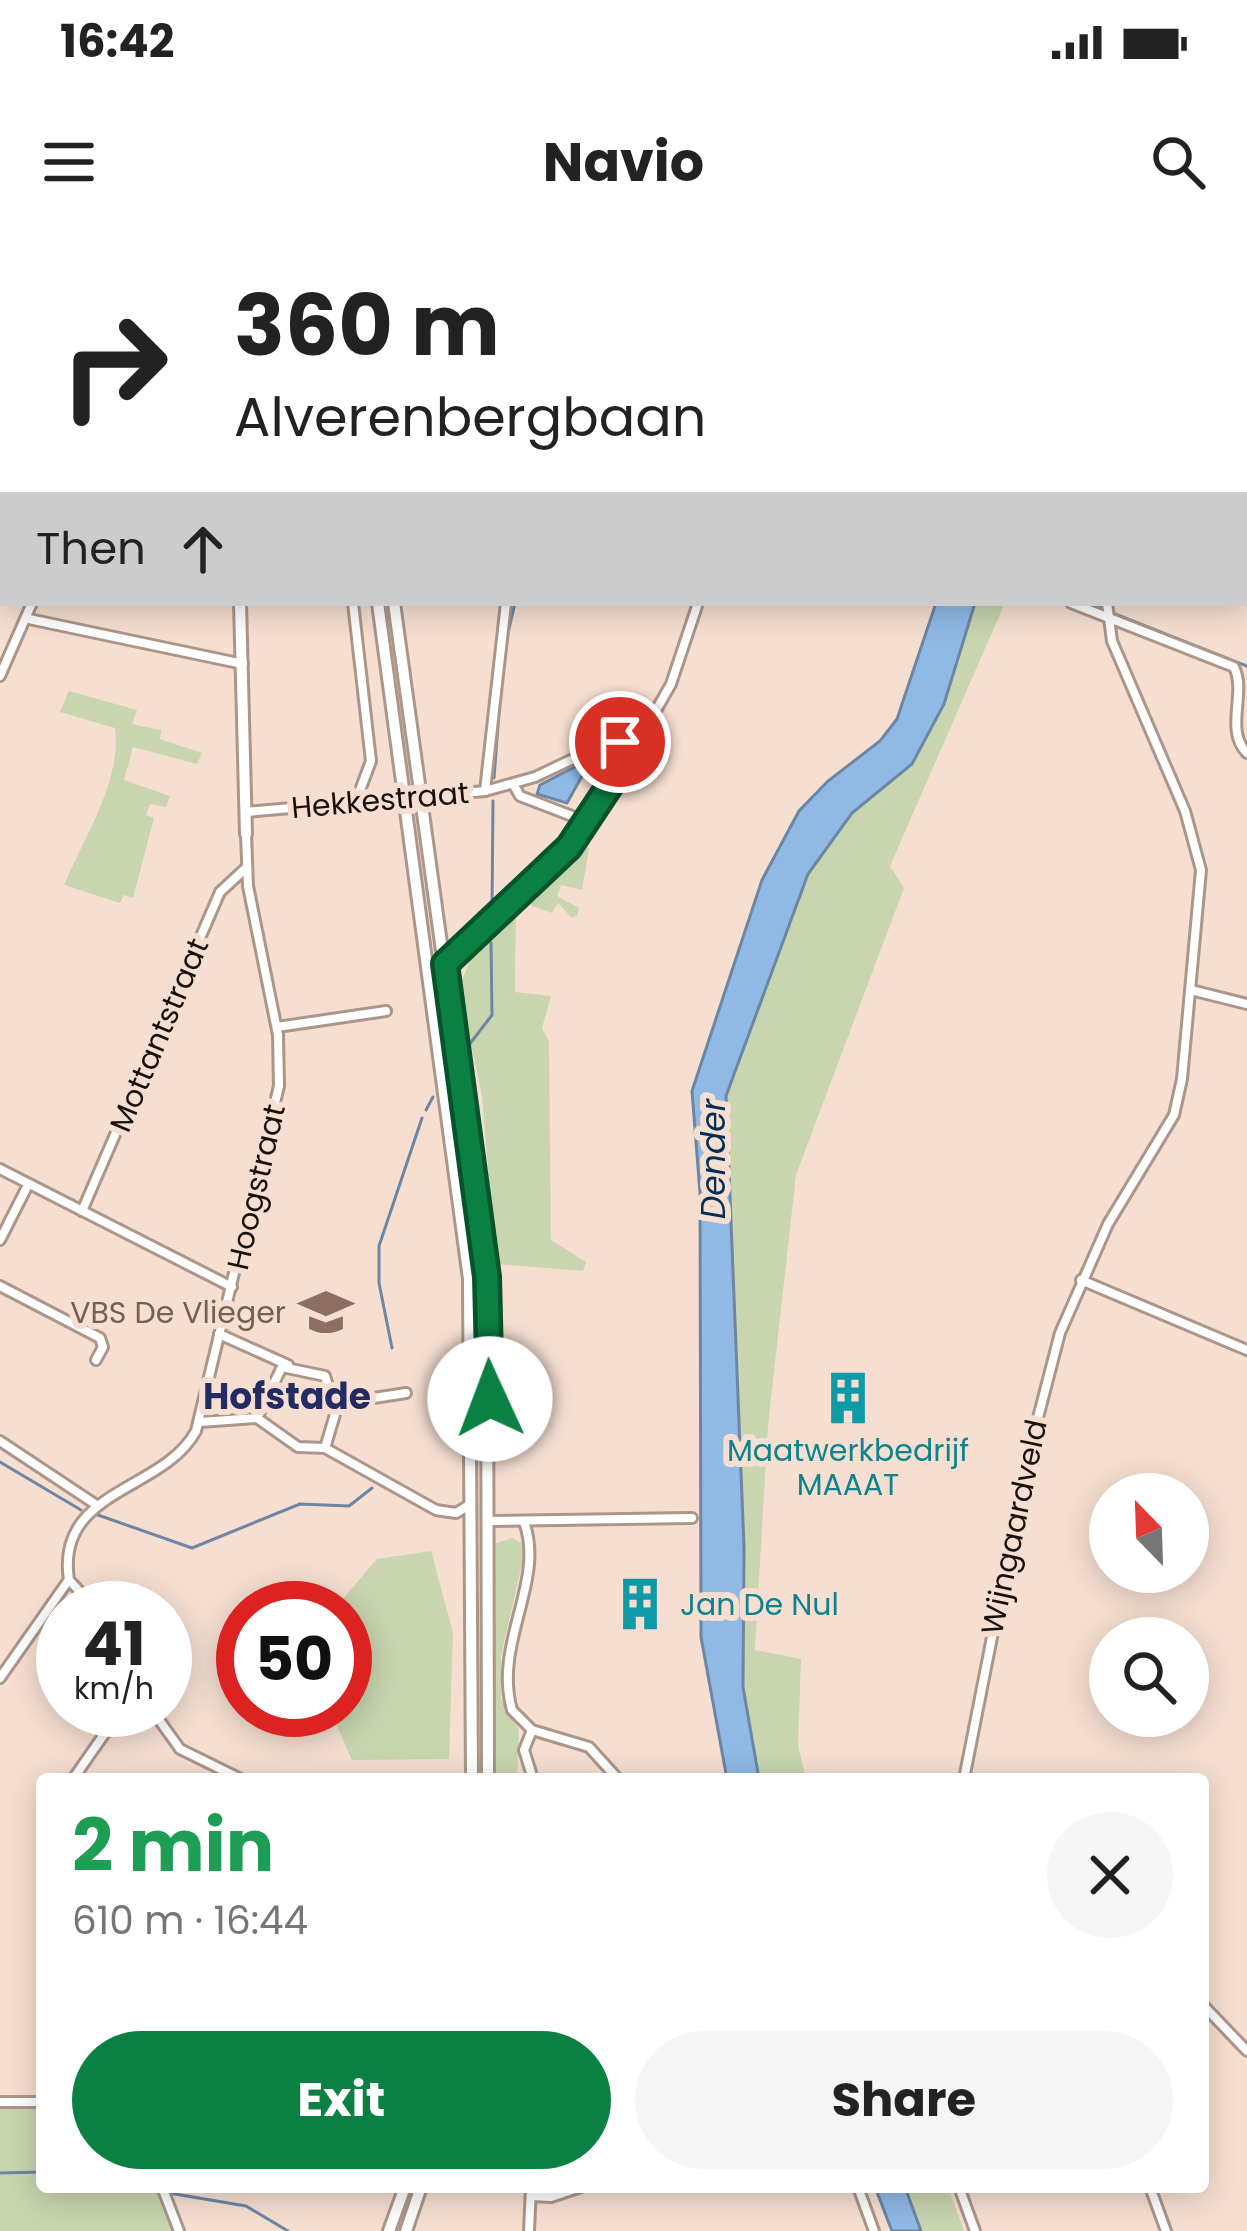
<!DOCTYPE html>
<meta charset="utf-8">
<style>
body{margin:0;font-family:Poppins,sans-serif;background:#f6f6f6;color:#222;height:100vh;display:flex;flex-direction:column;font-size:45px;white-space:nowrap}
*{box-sizing:border-box;margin:0}
p{font-size:39px;color:#767676}
.icon{flex:none;width:66px;height:66px;fill:none;stroke:currentColor;stroke-width:2;stroke-linecap:round;stroke-linejoin:round}
.map{position:relative;flex:1;overflow:hidden}
.side{position:absolute;left:36px;top:1533px;width:1173px;height:420px;display:flex;flex-direction:column;background:#fff;border-radius:12px;box-shadow:0 6px 30px #0003}
.side>*{flex:none}
.top-card{position:absolute;left:0px;top:0px;width:1248px;height:366px;box-shadow:0 6px 30px #0003;background:#fff;color:#222;overflow:hidden}
.needle{width:78px;rotate:337deg}
.buttons{position:absolute;left:1089px;top:1233px;display:grid;gap:24px}
.buttons a{display:grid;place-items:center;width:120px;height:120px;border-radius:50%;background:#fff;box-shadow:0 6px 30px #0003;font-size:60px}
.speed{position:absolute;left:36px;top:1341px;display:flex;gap:24px;font-size:60px;font-weight:700;text-align:center}
.speed>*{display:grid;place-content:center;width:156px;height:156px;border-radius:50%;background:#fff;box-shadow:0 6px 30px #0003;line-height:1}
.speed small{font-size:30px;font-weight:400}
.speed .limit{border:18px solid #d22;background:#fff;color:#111}
.pin{position:absolute;display:grid;place-items:center;width:102px;height:102px;color:#fff;margin:-51px;border:6px solid #fff;border-radius:50%;box-shadow:0 3px 12px #0007}
.me{position:absolute;width:132px;margin:-66px;rotate:358deg;stroke-linejoin:round;filter:drop-shadow(0 0 9px #0008)}
.turn{display:flex;align-items:center;gap:42px;height:252px;padding:0 36px;font-size:54px}
.turn .icon{width:156px;height:156px;stroke-width:2.5}
.turn b{display:block;font-size:84px;line-height:102px}
.then{display:flex;align-items:center;height:114px;padding:0 36px;background:#0003;gap:24px;font-size:45px}
.round{display:grid;place-items:center;flex:none;width:126px;height:126px;border-radius:63px;background:#f6f6f6}
.head{display:flex;align-items:center;justify-content:space-between;height:204px;padding:0 36px}
h1{font-size:72px;font-weight:700;line-height:90px;color:#1e9e55}
.cta{display:flex;gap:24px;margin-top:auto;padding:24px 36px}
.cta a{flex:1;height:138px;border-radius:72px;background:#0b8043;color:#fff;font-size:48px;font-weight:700;line-height:138px;text-align:center}
.cta a+a{background:#f6f6f6;color:#222}
.status{display:flex;justify-content:space-between;align-items:center;height:84px;padding:0 60px;background:#fff;direction:ltr}
.status svg{height:33px;fill:currentColor}
header{display:flex;justify-content:space-between;align-items:center;height:156px;padding:0 36px;background:#fff;font-size:54px;font-weight:700}
.map>svg:first-child{display:block}
.green{fill:#c8d5af}
.water{fill:#90b9e6;stroke:#6c86a4;stroke-width:3}
.lines{fill:none;stroke-linecap:round;stroke-linejoin:round}
.stream{stroke:#6c86a4;stroke-width:3}
.minor-casing{stroke:#ab9689;stroke-width:14}
.tertiary-casing{stroke:#ab9689;stroke-width:16}
.secondary-casing{stroke:#ab9689;stroke-width:16}
.minor{stroke:#fff;stroke-width:8}
.tertiary{stroke:#fff;stroke-width:10}
.secondary{stroke:#fff;stroke-width:10}
.route-casing{stroke:#07532c;stroke-width:30}
.route{stroke:#0b8043;stroke-width:21}
.labels{text-anchor:middle;dominant-baseline:central;stroke-width:12;stroke-linejoin:round;paint-order:stroke}
.street-label{font-size:30px;fill:#17100b;stroke:#f6dfd1}
.education-label{font-size:30px;fill:#785e54;stroke:#f6dfd1;text-anchor:end}
.culture-label{font-size:30px;fill:#0d838f;stroke:#f6dfd1}
.water-label{font-size:33px;font-style:italic;fill:#012f57;stroke:#f6dfd1}
.quarter-label{font-size:36px;font-weight:bold;fill:#232b64;stroke:#f6dfd1}
</style>
<div class="status"><b>16:42</b><svg viewBox="0 0 49 12"><path d="M0 12V9h3v3zM5 12V6h3v6zM10 12V3h3v9zM15 12V0h3v12zM26 1h20v11H26zM47 4h2v5h-2z"/></svg></div>
<header><svg class="icon" aria-label="menu" viewBox="0 0 24 24"><path d="M4 6h16M4 12h16M4 18h16"/></svg>Navio<svg class="icon" aria-label="search" viewBox="0 0 24 24"><circle cx="10" cy="10" r="6"/><path d="M15 15l6 6"/></svg></header>
<div class="map">
<svg width="1247" height="1991" viewBox="0 0 1247 1991">
<rect width="100%" height="100%" fill="#f6dfd1"/>
<g class="green">
<polygon points="975,363 1005,363 890,626 904,648 796,935 768,1185 755,1410 801,1419 798,1505 806,1539 759,1539 743,1447 744,1307 726,856 808,634 852,573 912,524 944,464"/>
<path d="M69 451 137 470 132 484 161 490 160 499 202 513 197 524 133 507 124 540 170 556 166 567 150 564 146 575 154 578 133 658 124 655 120 663 64 645C84 598 122 540 115 488L60 472Z"/>
<polygon points="582,605 589,608 582,650 561,645 557,656 579,668 577,675 572,678 558,663 552,673 524,663"/>
<polygon points="516,668 515,752 551,756 542,788 549,802 551,1000 586,1022 583,1031 496,1024 482,856 459,748 475,708"/>
<polygon points="512,1298 521,1303 524,1315 501,1416 501,1459 519,1490 517,1539 493,1539 494,1304"/>
<polygon points="431,1311 453,1393 449,1519 352,1520 330,1470 345,1470 345,1368 335,1368 377,1319"/>
<polygon points="0,1867 42,1868 42,1947 156,1947 173,1991 0,1991"/>
<polygon points="905,1947 948,1947 964,1991 921,1991"/>
</g>
<g class="water">
<polygon points="936,363 975,363 944,464 912,524 852,573 808,634 726,856 744,1307 743,1447 759,1539 727,1539 701,1397 700,953 692,851 762,640 799,571 828,541 880,501 897,479"/>
<polygon points="592,518 567,563 537,554 540,545"/>
<polygon points="875,1947 905,1947 921,1991 892,1991"/>
</g>
<g class="lines">
<g class="stream">
<polyline points="492,3 493,0"/>
<polyline points="646,3 648,0"/>
<polyline points="1143,3 1144,0"/>
<polyline points="1092,363 1100,367"/>
<polyline points="1115,374 1247,426"/>
<polyline points="504,410 515,363"/>
<polyline points="494,538 502,432"/>
<polyline points="492,668 493,561"/>
<polyline points="469,805 492,775 491,703"/>
<polyline points="426,870 433,857"/>
<polyline points="392,1108 379,1043 379,1006 422,878"/>
<polyline points="0,1222 81,1270"/>
<polyline points="98,1275 192,1308 300,1264 349,1266 372,1248"/>
<polyline points="0,1933 42,1932"/>
<polyline points="169,1953 246,1966 288,1991"/>
</g>
<defs>
<g id="minor">
<polyline points="109,0 112,3"/>
<polyline points="636,3 637,0"/>
<polyline points="804,3 805,0"/>
<polyline points="0,6 1,6"/>
<polyline points="0,65 3,66"/>
<polyline points="1245,204 1247,205"/>
<polyline points="0,256 3,245"/>
<polyline points="353,363 371,521 356,561"/>
<path d="M1071 363 1234 427C1247 453 1224 490 1247 513"/>
<polyline points="29,379 243,424"/>
<polyline points="0,436 32,363"/>
<polyline points="513,544 520,556 572,576"/>
<polyline points="485,551 506,363"/>
<polyline points="246,572 485,551 535,537 611,501 634,509 671,444 698,363"/>
<polyline points="445,725 569,607 634,509"/>
<polyline points="1191,750 1247,764"/>
<polyline points="277,787 386,771"/>
<polyline points="0,929 232,1047"/>
<polyline points="82,971 220,652 247,627"/>
<polyline points="0,1000 28,945"/>
<polyline points="1081,1040 1247,1110"/>
<polyline points="0,1046 100,1098 103,1107 96,1120"/>
<polyline points="219,1094 288,1125"/>
<polyline points="335,1164 406,1153"/>
<polyline points="257,1178 282,1127 325,1136 336,1171 325,1208"/>
<polyline points="200,1182 257,1178 298,1207 325,1208"/>
<polyline points="0,1201 95,1264"/>
<polyline points="325,1208 436,1270 456,1273 471,1264"/>
<polyline points="491,1281 692,1278"/>
<path d="M524 1282C546 1341 493 1403 512 1470L532 1490 589 1507 618 1539"/>
<path d="M95 1368 69 1340C55 1249 163 1252 196 1191L279 846 278 795 248 646 246 594"/>
<polyline points="0,1438 68,1341"/>
<polyline points="152,1470 180,1509 241,1539"/>
<polyline points="532,1490 524,1510 533,1539"/>
<polyline points="73,1539 121,1470"/>
<polyline points="964,1539 1027,1220 1060,1093 1108,984 1174,875 1182,839 1201,630 1185,571 1112,401 1107,363"/>
<polyline points="1203,1765 1247,1811"/>
<polyline points="0,1862 42,1862"/>
<polyline points="162,1947 179,1991"/>
<polyline points="858,1947 874,1991"/>
<polyline points="959,1947 975,1991"/>
<polyline points="1150,1947 1166,1991"/>
<polyline points="531,1956 551,1957 581,1947"/>
<polyline points="529,1991 531,1947"/>
</g>
<g id="tertiary">
<polyline points="280,3 281,0"/>
<polyline points="240,363 246,594"/>
</g>
<g id="secondary">
<polyline points="326,0 326,3"/>
<polyline points="345,0 345,3"/>
<polyline points="378,363 469,1039 472,1539"/>
<polyline points="394,363 487,1037 488,1539"/>
<polyline points="389,1991 405,1947"/>
<polyline points="406,1991 421,1947"/>
</g>
</defs>
<use href="#minor" class="minor-casing"/>
<use href="#tertiary" class="tertiary-casing"/>
<use href="#secondary" class="secondary-casing"/>
<use href="#minor" class="minor"/>
<use href="#tertiary" class="tertiary"/>
<use href="#secondary" class="secondary"/>
</g>
<g class="lines">
<defs>
<polyline id="route" points="490,1159 487,1037 445,724 569,607 634,509 620,502"/>
</defs>
<use href="#route" class="route-casing"/>
<use href="#route" class="route"/>
</g>
<defs>
<symbol id="school-bare" viewBox="-9 -9 18 18"><path d="M0-5L7-2L0 1L-7-2ZM-4 1L0 2.5L4 1V4Q0 6-4 4Z" fill="#8d6e63" stroke="#f6dfd1" stroke-width="2.5" paint-order="stroke"/></symbol>
<symbol id="building-bare" viewBox="-9 -9 18 18"><path d="M-4-6H4V6H1V3H-1V6H-4ZM-2.5-4.3h1.7v1.8h-1.7ZM.8-4.3h1.7v1.8H.8ZM-2.5-1h1.7V.8h-1.7ZM.8-1h1.7V.8H.8Z" fill="#0f9aa8" stroke="#f6dfd1" stroke-width="2.5" paint-order="stroke"/></symbol>
</defs>
<g fill-rule="evenodd">
<use href="#school-bare" x="288" y="1034" width="76" height="76"/>
<use href="#building-bare" x="810" y="1120" width="76" height="76"/>
<use href="#building-bare" x="602" y="1326" width="76" height="76"/>
</g>
<g class="labels">
<g class="street-label">
<text transform="translate(380 560) rotate(-5)">Hekkestraat</text>
<text transform="translate(159 795) rotate(-67)">Mottantstraat</text>
<text transform="translate(256 947) rotate(-77)">Hoogstraat</text>
<text transform="translate(1014 1287) rotate(-78)">Wijngaardveld</text>
</g>
<g class="education-label">
<text x="286" y="1072">VBS De Vlieger</text>
</g>
<g class="culture-label">
<text x="848" y="1210">Maatwerkbedrijf<tspan x="848" dy="34">MAAAT</tspan></text>
<text x="680" y="1364" text-anchor="start">Jan De Nul</text>
</g>
<g class="water-label">
<text transform="translate(713 919) rotate(-90)">Dender</text>
</g>
<g class="quarter-label">
<text x="287" y="1156">Hofstade</text>
</g>
</g>
</svg>
<div class="buttons">
<a><svg class="needle" viewBox="-14 -14 28 28"><path d="M0-13l5 13h-10z" fill="#e53935"/><path d="M0 13l5-13h-10z" fill="#767676"/></svg></a>
<a><svg class="icon" aria-label="search" viewBox="0 0 24 24"><circle cx="10" cy="10" r="6"/><path d="M15 15l6 6"/></svg></a>
</div>
<div class="speed"><div>41<small>km/h</small></div><div class="limit">50</div></div>
<div class="pin" style="left:620px;top:502px;background:#d93025"><svg class="icon" aria-label="arrive" viewBox="0 0 24 24"><path d="M6 21V4h12l-3 4 3 4H6"/></svg></div>
<svg class="me" style="left:490px;top:1159px" viewBox="-20 -20 40 40"><circle r="19" fill="#fff"/><path d="M0-13L10 11 0 6-10 11z" fill="#0b8043"/></svg>
<div class="top-card">
<div class="turn"><svg class="icon" aria-label="right" viewBox="0 0 24 24"><path d="M7 20v-9h11M14 6l5 5-5 5"/></svg><div><b>360 m</b>Alverenbergbaan</div></div>
<div class="then">Then<svg class="icon" aria-label="ahead" viewBox="0 0 24 24"><path d="M12 20V5M6 11l6-6 6 6"/></svg></div>
</div>
<section class="side">
<div class="head"><div><h1>2 min</h1><p>610 m · 16:44</p></div><a class="round"><svg class="icon" aria-label="close" viewBox="0 0 24 24"><path d="M6 6l12 12M18 6L6 18"/></svg></a></div>
<div class="cta"><a>Exit</a><a>Share</a></div>
</section>
</div>
